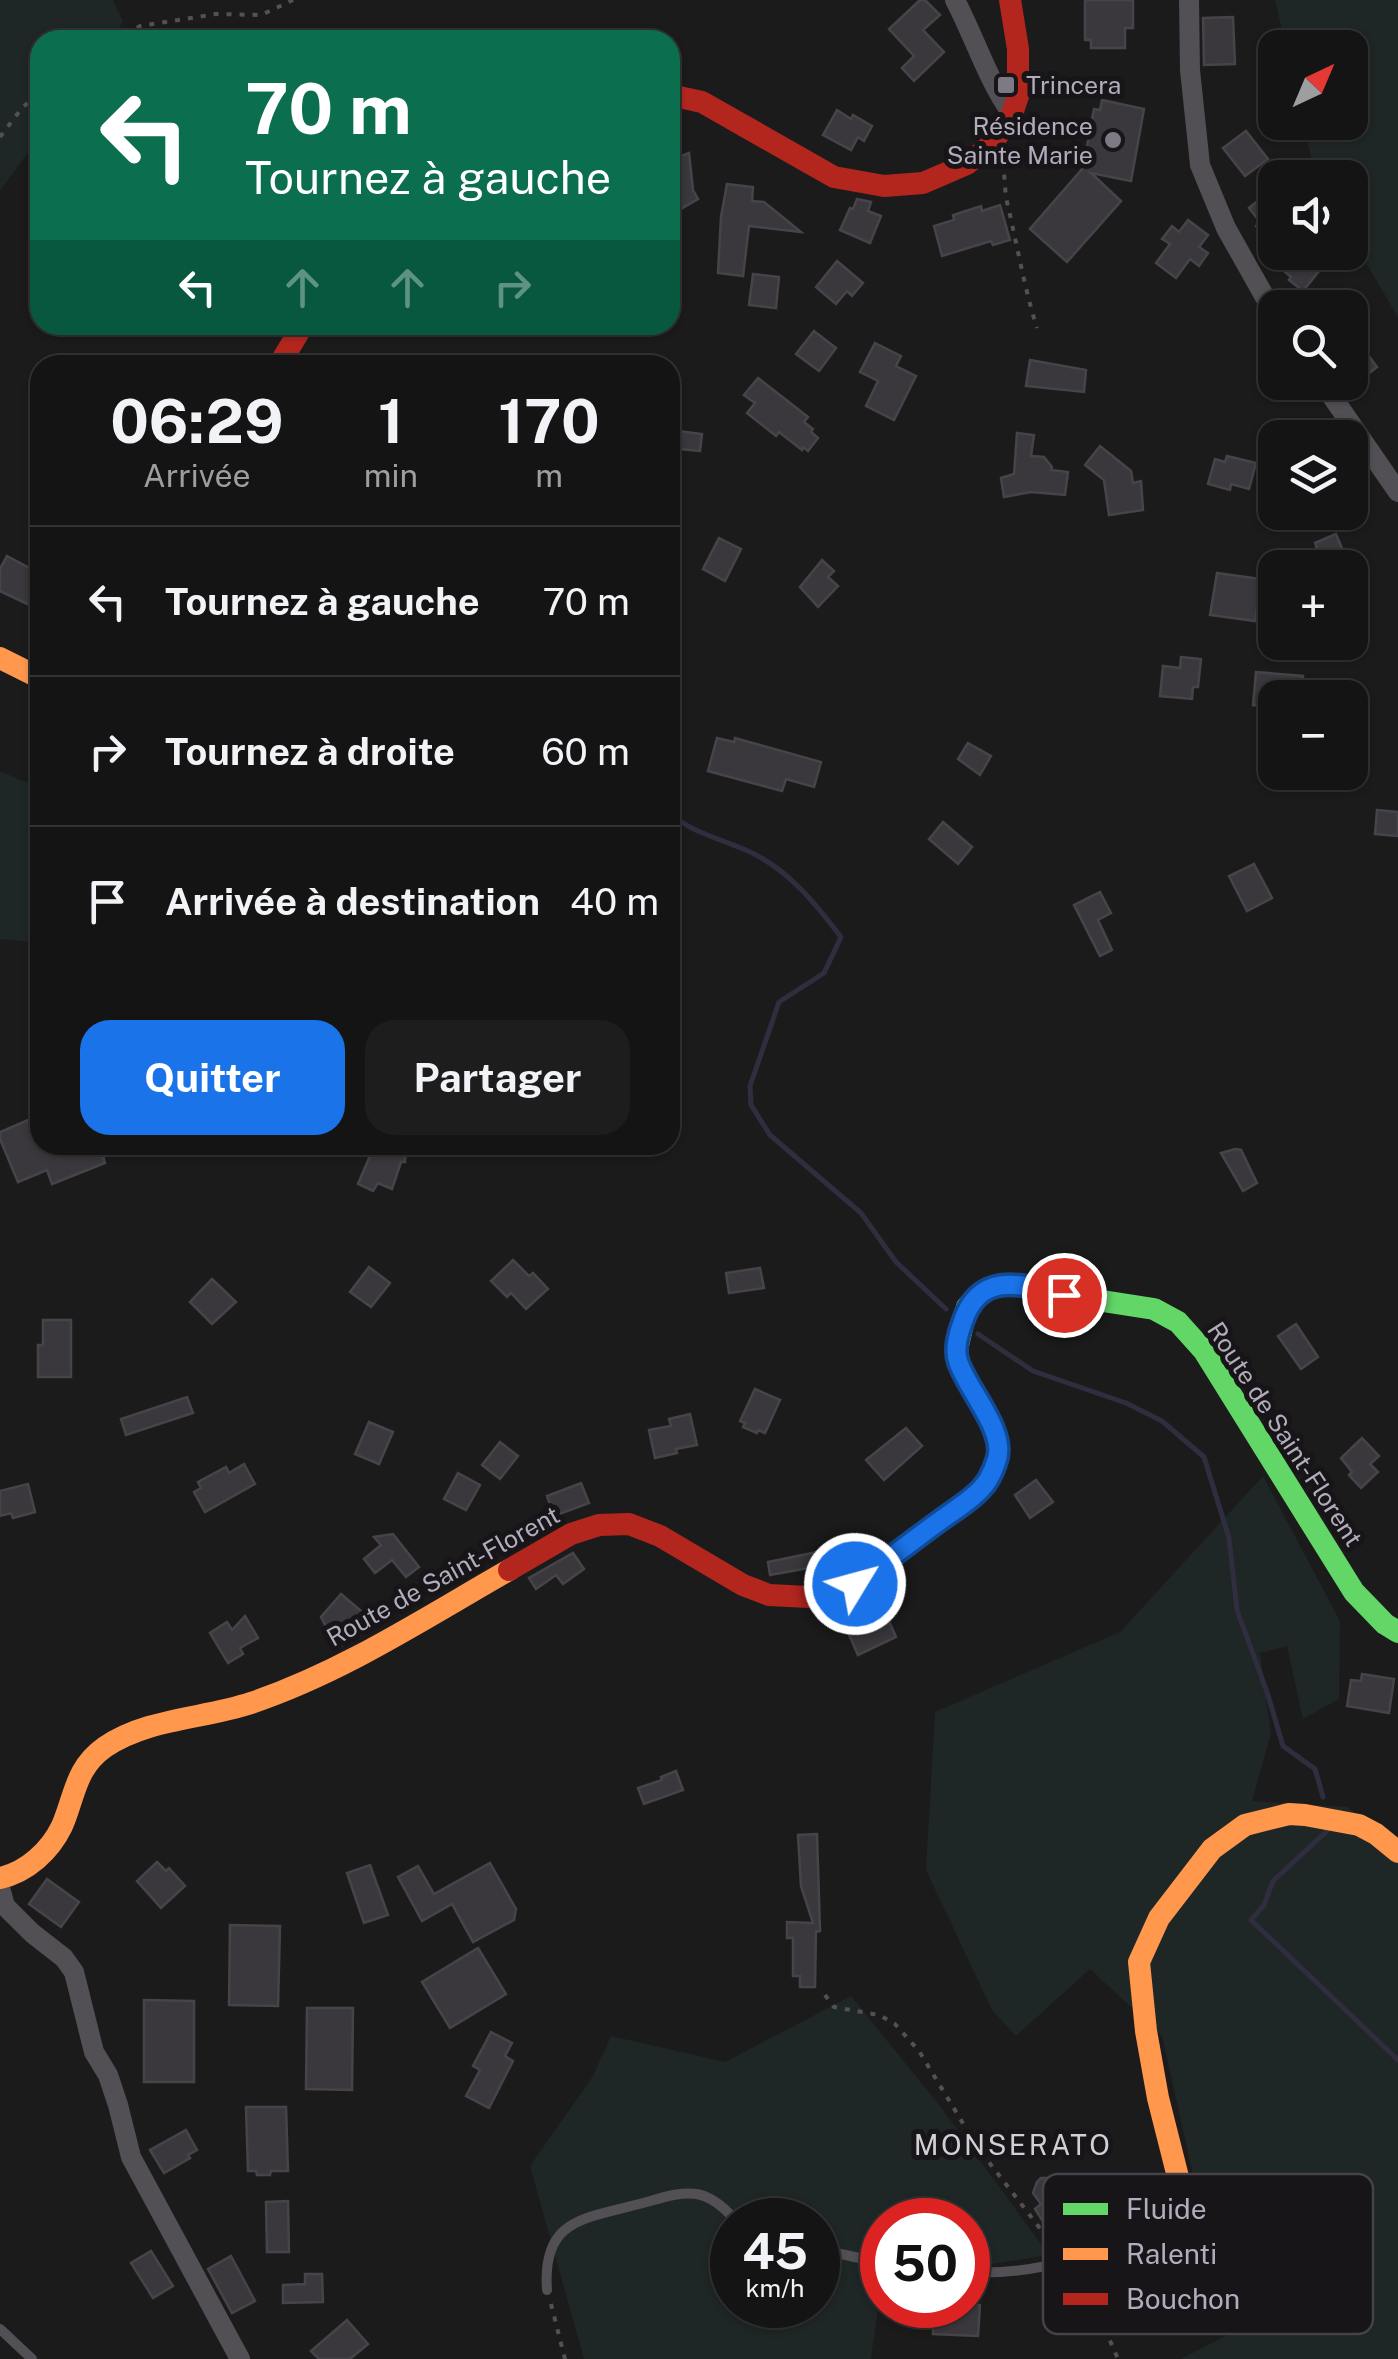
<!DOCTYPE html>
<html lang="fr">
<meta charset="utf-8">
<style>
body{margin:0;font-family:"Public Sans",sans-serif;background:#1e1d1e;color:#f1f3f6;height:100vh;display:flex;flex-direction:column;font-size:38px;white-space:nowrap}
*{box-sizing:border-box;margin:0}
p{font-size:32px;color:#9d9ea0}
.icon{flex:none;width:55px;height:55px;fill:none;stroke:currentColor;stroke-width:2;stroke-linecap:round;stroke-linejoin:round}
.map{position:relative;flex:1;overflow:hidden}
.side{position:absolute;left:30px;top:355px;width:650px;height:800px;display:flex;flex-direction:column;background:#151415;border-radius:30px;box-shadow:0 2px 8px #0004,0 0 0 2px #343334}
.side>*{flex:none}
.guide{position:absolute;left:30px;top:30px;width:650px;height:305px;border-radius:30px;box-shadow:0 2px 8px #0004,0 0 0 2px #343334;background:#0b6e4f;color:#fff;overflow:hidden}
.needle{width:65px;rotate:44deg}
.controls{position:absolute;left:1258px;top:30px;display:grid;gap:20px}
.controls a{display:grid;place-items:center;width:110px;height:110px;border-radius:20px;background:#151415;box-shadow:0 2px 8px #0004,0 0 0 2px #343334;font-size:50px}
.speed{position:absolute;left:710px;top:2198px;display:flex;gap:20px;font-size:50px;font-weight:700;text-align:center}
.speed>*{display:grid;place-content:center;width:130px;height:130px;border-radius:50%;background:#151415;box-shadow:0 2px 8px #0004,0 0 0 2px #343334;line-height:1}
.speed small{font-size:25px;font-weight:400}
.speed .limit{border:15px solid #d22;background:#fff;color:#111}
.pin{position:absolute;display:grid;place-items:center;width:85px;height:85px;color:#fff;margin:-42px;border:5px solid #fff;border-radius:50%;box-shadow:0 2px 10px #0007}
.me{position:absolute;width:110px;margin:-55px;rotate:53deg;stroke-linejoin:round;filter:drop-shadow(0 0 8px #0008)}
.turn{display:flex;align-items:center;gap:35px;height:210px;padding:0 50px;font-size:45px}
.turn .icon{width:130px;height:130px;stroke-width:2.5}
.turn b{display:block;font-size:70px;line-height:85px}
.lanes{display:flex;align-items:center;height:95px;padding:0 50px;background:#0003;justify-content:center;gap:50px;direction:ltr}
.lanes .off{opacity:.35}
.eta{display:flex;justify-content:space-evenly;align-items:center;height:170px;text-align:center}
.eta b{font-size:60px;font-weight:700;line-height:70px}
.button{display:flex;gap:20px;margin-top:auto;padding:20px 50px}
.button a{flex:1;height:115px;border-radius:30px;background:#1a73e8;color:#fff;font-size:40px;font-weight:700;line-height:115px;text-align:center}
.button a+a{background:#1e1d1e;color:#f1f3f6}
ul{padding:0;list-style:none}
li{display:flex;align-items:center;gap:30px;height:150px;padding:0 50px;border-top:2px solid #343334}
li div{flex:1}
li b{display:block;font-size:38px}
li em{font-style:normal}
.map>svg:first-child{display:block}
.green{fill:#1f2626;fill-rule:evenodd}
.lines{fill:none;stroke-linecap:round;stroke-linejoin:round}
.stream{stroke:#302d3f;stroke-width:5}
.building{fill:#3a383c;stroke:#464448;stroke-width:2.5}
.path{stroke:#535156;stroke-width:4;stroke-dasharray:5 8;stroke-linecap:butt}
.lane{stroke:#524f55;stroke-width:10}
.street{stroke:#524f55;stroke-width:20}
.fast{stroke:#63d668;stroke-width:22}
.slow{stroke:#ff974d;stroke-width:22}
.jam{stroke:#b3261e;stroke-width:22}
.route-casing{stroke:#114b97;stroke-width:25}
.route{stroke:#1a73e8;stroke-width:18}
.poi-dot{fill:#7e7984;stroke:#171518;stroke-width:4}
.labels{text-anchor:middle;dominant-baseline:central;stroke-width:10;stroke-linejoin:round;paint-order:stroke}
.poi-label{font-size:25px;fill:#b3acbc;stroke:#171518;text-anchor:start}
.street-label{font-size:25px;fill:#b3acbc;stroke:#171518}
.neighbourhood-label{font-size:28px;letter-spacing:2.5px;fill:#d2ced8;stroke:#171518}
.key{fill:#171518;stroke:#464249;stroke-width:2.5}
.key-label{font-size:28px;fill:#b3acbc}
</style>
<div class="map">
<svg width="1398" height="2359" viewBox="0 0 1398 2359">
<rect width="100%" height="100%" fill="#1c1b1c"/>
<g class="green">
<polygon points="0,0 113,0 123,22 110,40 40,40 40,136 0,191"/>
<polygon points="1275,0 1398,0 1398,317 1350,236 1350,178 1316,177 1303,123 1350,122 1350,48 1286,47"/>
<polygon points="0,771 40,788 40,943 0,939"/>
<polygon points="1263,1476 1340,1621 1339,1699 1303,1719 1287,1646 1260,1653 1271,1734 1252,1801 1347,1807 1398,1844 1398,2359 1181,2359 1285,2305 1194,2179 1162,2036 1090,1969 1016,2036 992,2010 926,1870 935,1712 1120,1632"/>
<path d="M851 1996 940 2106 1049 2255 968 2268V2220H882V2278L871 2359H584L530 2166 593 2076 611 2036 725 2062ZM732 2220H818V2305H732Z"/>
</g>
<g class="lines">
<g class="stream">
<path d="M670 813C691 833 722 839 748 851 788 869 815 903 841 937L824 973 779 1002 750 1086 751 1105 770 1135 861 1213 896 1262 946 1309"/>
<polyline points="978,1334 1033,1371 1126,1403 1162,1421 1204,1457 1229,1538 1237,1610 1267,1692 1283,1746 1315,1769 1323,1797"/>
<polyline points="1328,1830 1273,1881 1264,1905 1251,1920 1398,2060"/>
</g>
</g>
<g class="building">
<polygon points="920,0 925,0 940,15 923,30 944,52 914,81 902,68 914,56 889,29"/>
<polygon points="1085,0 1133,0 1133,28 1125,28 1125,48 1091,48 1091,40 1085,40"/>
<polygon points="1233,17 1235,64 1204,65 1203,18"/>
<polygon points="1102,100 1144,109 1131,181 1091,173 1121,201 1067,262 1030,229 1083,168 1094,109 1100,110"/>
<polygon points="837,110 851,119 853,115 872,126 864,141 858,137 851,150 823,135"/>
<polygon points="1246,131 1268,159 1245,176 1223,148"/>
<polygon points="689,153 693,190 698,199 679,210 675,203 670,206 670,160"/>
<polygon points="727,184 753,187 752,201 764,202 801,232 749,226 743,276 718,273 721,217"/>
<polygon points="1265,195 1275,207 1275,249 1256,226 1260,222 1249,208"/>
<polygon points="857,199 871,202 868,211 881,216 870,243 840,230 850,208 853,209"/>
<polygon points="1000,205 1010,240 993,245 991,241 942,256 934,226 954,220 953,215 981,206 982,211"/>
<polygon points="1188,220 1208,235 1199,247 1208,253 1199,266 1190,259 1176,278 1156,263 1170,244 1162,239 1172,226 1179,232"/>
<polygon points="1288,252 1300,252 1320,270 1303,291 1289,280 1291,277 1277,265"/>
<polygon points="837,261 863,283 852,296 847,291 836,304 816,287"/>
<polygon points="753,274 779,277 776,308 749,305"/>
<polygon points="814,331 836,348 819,371 796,354"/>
<polygon points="1350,331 1377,367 1359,381 1350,369"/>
<polygon points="875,343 901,356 896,366 916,376 894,420 866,406 878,381 860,372"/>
<polygon points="1030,360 1086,370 1084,392 1026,386"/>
<polygon points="758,378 808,417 804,422 813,429 811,432 818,438 808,451 803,447 802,450 779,432 776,436 747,413 755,403 744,395"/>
<polygon points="670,430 702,434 700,451 670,448"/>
<polygon points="1017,433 1034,435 1031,456 1044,457 1052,467 1051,470 1068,472 1065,495 1031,492 1004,497 1001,478 1014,474"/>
<polygon points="1100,446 1131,471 1133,483 1141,481 1143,510 1109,515 1104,480 1085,465"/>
<polygon points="1227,456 1256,463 1249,489 1231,484 1230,490 1208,484 1215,459 1225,462"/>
<polygon points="1336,534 1346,558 1320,568 1270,568 1317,548 1315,543"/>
<polygon points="719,538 741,549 725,581 703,569"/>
<polygon points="7,556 37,572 34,577 40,581 40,610 0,591 0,569"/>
<polygon points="822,560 834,571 828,577 838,586 818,607 800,587"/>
<polygon points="1217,573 1261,579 1255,621 1210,615"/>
<polygon points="1181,657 1201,659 1198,687 1193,687 1192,699 1160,696 1163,666 1180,668"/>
<polygon points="1256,672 1303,676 1301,698 1275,698 1275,707 1253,705"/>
<polygon points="717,738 734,742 735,738 821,762 814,787 786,779 782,791 708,771"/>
<polygon points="968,743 991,756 980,775 958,759"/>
<polygon points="1377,810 1398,812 1398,836 1375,834"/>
<polygon points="943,822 972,847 958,864 929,839"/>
<polygon points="1254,864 1272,898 1247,911 1229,876"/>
<polygon points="1100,892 1111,913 1098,920 1112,950 1100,956 1074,905"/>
<polygon points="40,1115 40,1145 130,1146 103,1157 105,1163 52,1184 47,1170 18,1182 0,1139 0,1132"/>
<polygon points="378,1145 406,1145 405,1162 401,1162 392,1189 378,1183 373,1191 358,1184 372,1151 377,1151"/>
<polygon points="1235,1149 1241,1150 1257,1183 1243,1191 1221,1153"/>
<polygon points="513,1260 529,1276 533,1273 548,1289 526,1309 511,1293 507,1297 491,1281"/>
<polygon points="369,1267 390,1283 371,1307 350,1292"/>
<polygon points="760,1268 764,1288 729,1293 726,1273"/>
<polygon points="212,1279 236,1302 212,1324 190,1302"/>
<polygon points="43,1320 71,1320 71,1377 38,1377 38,1345 43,1345"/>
<polygon points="1296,1324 1318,1357 1301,1369 1278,1336"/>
<polygon points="755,1389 780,1400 765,1433 758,1430 757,1433 743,1427 745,1423 740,1421"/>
<polygon points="187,1397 193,1413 126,1435 121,1419"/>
<polygon points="690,1414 697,1445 676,1449 677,1453 655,1458 649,1430 671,1426 669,1419"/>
<polygon points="369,1422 393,1432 379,1464 355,1454"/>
<polygon points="906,1428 922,1446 884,1480 866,1460"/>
<polygon points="1362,1438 1379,1456 1370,1464 1378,1472 1361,1488 1349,1475 1352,1472 1341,1458"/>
<polygon points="500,1442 518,1456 500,1479 482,1465"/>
<polygon points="244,1464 255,1484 205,1512 194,1492 201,1488 198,1482 226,1467 229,1473"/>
<polygon points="458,1473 480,1485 466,1510 444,1499"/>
<polygon points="1036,1480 1053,1502 1030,1518 1015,1495"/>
<polygon points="581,1483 589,1503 554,1516 547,1496"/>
<polygon points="28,1484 35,1512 13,1518 11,1513 0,1516 0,1491"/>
<polygon points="393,1534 419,1567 406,1577 392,1560 375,1573 364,1559 381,1545 374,1537"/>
<polygon points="817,1552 820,1566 770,1575 768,1562"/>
<polygon points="573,1553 584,1569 563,1584 556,1575 536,1589 529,1578"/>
<polygon points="341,1594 367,1616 373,1627 337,1648 321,1617"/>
<polygon points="880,1613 885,1625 890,1623 896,1637 858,1655 846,1628"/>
<polygon points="245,1616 258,1638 240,1648 243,1654 228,1663 210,1633 227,1622 232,1630"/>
<polygon points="1362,1674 1394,1679 1389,1713 1347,1706 1351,1680 1361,1681"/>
<polygon points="676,1771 683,1790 644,1804 638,1788 662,1780 661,1777"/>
<polygon points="817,1834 820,1931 816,1932 816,1930 815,1987 800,1987 800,1976 793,1976 793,1938 787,1938 787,1922 813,1923 801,1886 798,1835"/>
<polygon points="157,1862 166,1871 169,1868 185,1886 161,1908 137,1881"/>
<polygon points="490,1863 516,1909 514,1920 473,1942 452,1904 422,1921 398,1877 418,1866 434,1894"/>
<polygon points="370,1865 388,1915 364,1923 347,1873"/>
<polygon points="47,1879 79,1902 61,1927 29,1904"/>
<polygon points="230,1925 280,1926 278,2006 229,2005"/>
<polygon points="478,1948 506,1994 450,2028 422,1982"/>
<polygon points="144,2000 194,2001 194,2082 144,2082"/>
<polygon points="307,2008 353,2008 352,2090 306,2089"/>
<polygon points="491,2032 512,2043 505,2056 513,2061 489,2108 466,2096 480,2070 473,2066"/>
<polygon points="246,2107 286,2107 288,2171 271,2171 270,2175 257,2175 256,2171 248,2171"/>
<polygon points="186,2130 197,2150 188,2155 190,2158 164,2173 150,2150"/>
<polygon points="1080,2174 1100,2201 1062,2231 1060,2228 1051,2234 1035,2209 1041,2204 1033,2193 1037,2182 1041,2178 1054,2178 1058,2175 1066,2185"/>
<polygon points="288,2201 289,2252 267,2252 266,2202"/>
<polygon points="151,2251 173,2286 153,2298 131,2263"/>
<polygon points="231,2256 255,2301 232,2313 208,2269"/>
<polygon points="305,2274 322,2274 323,2302 283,2303 283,2285 305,2284"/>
<polygon points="934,2305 980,2305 978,2336 933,2334"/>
<polygon points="347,2320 368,2344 350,2359 319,2359 311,2351"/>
</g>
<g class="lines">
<g class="path">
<polyline points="114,40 140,26 216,14 261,15 293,0"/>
<polyline points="0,137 22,108 40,92"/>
<path d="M1001 162C1006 175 1004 189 1007 202 1017 244 1024 287 1037 328"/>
<polyline points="825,1995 834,2007 879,2015 895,2024 919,2051 978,2148 1049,2240 1058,2247"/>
<polyline points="1084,2281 1118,2359"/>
<polyline points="551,2304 565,2359"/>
</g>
<g class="lane">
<polyline points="818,2249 882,2263"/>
<path d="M968 2272C1003 2274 1040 2269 1074 2259"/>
<path d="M547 2290C542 2221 581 2219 635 2205 679 2194 701 2180 735 2220"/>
<polyline points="0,2329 32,2359"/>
</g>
<g class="street">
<path d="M955 0C975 38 987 79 1012 114"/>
<polyline points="1189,0 1190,70 1200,165 1226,228 1275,315"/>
<polyline points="1322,382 1398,492"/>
<polyline points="0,1888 5,1906 32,1933 64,1958 74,1972 94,2052 108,2075 118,2105 131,2157 240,2359"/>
</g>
<polyline class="fast" points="958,1345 967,1307 981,1292 1002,1284 1027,1285 1064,1295 1154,1309 1178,1322 1204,1351 1354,1592 1385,1624 1398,1632"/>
<g class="slow">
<polyline points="0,658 40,678"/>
<path d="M0 1878C27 1872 50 1851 62 1826 75 1796 75 1768 105 1747 148 1718 203 1719 251 1703 343 1672 425 1618 509 1570"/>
<polyline points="1075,2259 1176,2189 1179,2181 1158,2098 1146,2031 1139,1962 1159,1918 1212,1849 1245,1825 1289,1814 1305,1815 1359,1825 1376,1834 1398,1852"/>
</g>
<g class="jam">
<polyline points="670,95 702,102 834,177 884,186 923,183 967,164 992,144 1012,114 1018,96 1018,49 1010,0"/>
<polyline points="279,365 303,325"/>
<polyline points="509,1570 571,1534 599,1525 629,1524 660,1536 743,1585 769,1595 809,1597 855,1585 968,1500 987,1483 999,1456 997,1441 987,1415 957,1360 958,1345"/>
</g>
</g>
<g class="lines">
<defs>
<path id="route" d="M855 1584C884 1563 912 1541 941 1520 956 1509 978 1496 988 1480 991 1475 995 1466 997 1459 1006 1430 966 1388 958 1361 954 1349 958 1335 962 1324 979 1270 1021 1284 1064 1295"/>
</defs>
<use href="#route" class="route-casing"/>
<use href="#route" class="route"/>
</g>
<g class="poi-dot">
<rect x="996" y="75" width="20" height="20" rx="5"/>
<circle cx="1113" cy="140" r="10"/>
</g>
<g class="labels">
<g class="poi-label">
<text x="1026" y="85">Trincera</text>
<text x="1093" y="126" text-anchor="end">Résidence<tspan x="1093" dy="29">Sainte Marie</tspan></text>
</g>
<g class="street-label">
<text transform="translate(1285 1434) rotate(57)">Route de Saint-Florent</text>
<text transform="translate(443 1576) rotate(-29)">Route de Saint-Florent</text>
</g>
<g class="neighbourhood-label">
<text x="1013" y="2144">MONSERATO</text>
</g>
</g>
<rect x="1043" y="2174" width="330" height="160" rx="15" class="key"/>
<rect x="1063" y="2203" width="45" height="12" fill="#63d668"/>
<rect x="1063" y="2248" width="45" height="12" fill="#ff974d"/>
<rect x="1063" y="2293" width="45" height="12" fill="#b3261e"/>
<g class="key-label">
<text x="1126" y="2219">Fluide</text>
<text x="1126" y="2264">Ralenti</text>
<text x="1126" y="2309">Bouchon</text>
</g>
</svg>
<div class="controls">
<a><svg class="needle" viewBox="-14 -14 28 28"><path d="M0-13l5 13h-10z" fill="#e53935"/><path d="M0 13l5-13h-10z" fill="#9d9ea0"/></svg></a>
<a><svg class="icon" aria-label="sound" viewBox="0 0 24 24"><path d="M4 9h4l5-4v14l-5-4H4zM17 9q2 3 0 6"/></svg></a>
<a><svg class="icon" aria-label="search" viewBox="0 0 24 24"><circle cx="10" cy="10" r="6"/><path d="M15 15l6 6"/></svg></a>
<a><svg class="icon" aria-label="layers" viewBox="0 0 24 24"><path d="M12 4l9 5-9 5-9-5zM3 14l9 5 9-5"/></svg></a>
<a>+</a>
<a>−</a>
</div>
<div class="speed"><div>45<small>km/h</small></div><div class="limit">50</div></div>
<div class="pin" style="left:1064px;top:1295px;background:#d93025"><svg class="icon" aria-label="arrive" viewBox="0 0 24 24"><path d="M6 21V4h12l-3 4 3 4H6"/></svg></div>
<svg class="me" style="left:855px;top:1584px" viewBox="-20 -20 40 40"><circle r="17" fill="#1a73e8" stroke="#fff" stroke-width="3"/><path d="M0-11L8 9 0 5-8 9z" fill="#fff"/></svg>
<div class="guide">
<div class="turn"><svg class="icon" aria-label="left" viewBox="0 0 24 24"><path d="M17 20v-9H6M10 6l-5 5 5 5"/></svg><div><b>70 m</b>Tournez à gauche</div></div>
<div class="lanes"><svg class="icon" aria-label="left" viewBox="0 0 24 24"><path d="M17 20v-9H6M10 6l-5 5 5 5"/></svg><svg class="icon off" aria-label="ahead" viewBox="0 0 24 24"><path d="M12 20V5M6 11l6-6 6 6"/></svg><svg class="icon off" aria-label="ahead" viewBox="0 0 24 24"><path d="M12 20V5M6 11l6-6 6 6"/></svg><svg class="icon off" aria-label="right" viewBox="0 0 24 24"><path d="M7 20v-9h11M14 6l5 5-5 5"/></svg></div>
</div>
<section class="side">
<div class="eta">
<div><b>06:29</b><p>Arrivée</p></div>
<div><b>1</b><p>min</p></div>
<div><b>170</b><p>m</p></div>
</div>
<ul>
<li><svg class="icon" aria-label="left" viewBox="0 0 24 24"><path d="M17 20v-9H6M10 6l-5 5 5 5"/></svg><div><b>Tournez à gauche</b></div><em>70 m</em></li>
<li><svg class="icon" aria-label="right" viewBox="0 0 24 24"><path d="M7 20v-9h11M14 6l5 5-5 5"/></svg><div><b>Tournez à droite</b></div><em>60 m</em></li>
<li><svg class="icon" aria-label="arrive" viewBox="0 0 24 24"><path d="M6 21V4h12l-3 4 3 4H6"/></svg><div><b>Arrivée à destination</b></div><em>40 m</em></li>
</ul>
<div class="button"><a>Quitter</a><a>Partager</a></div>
</section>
</div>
